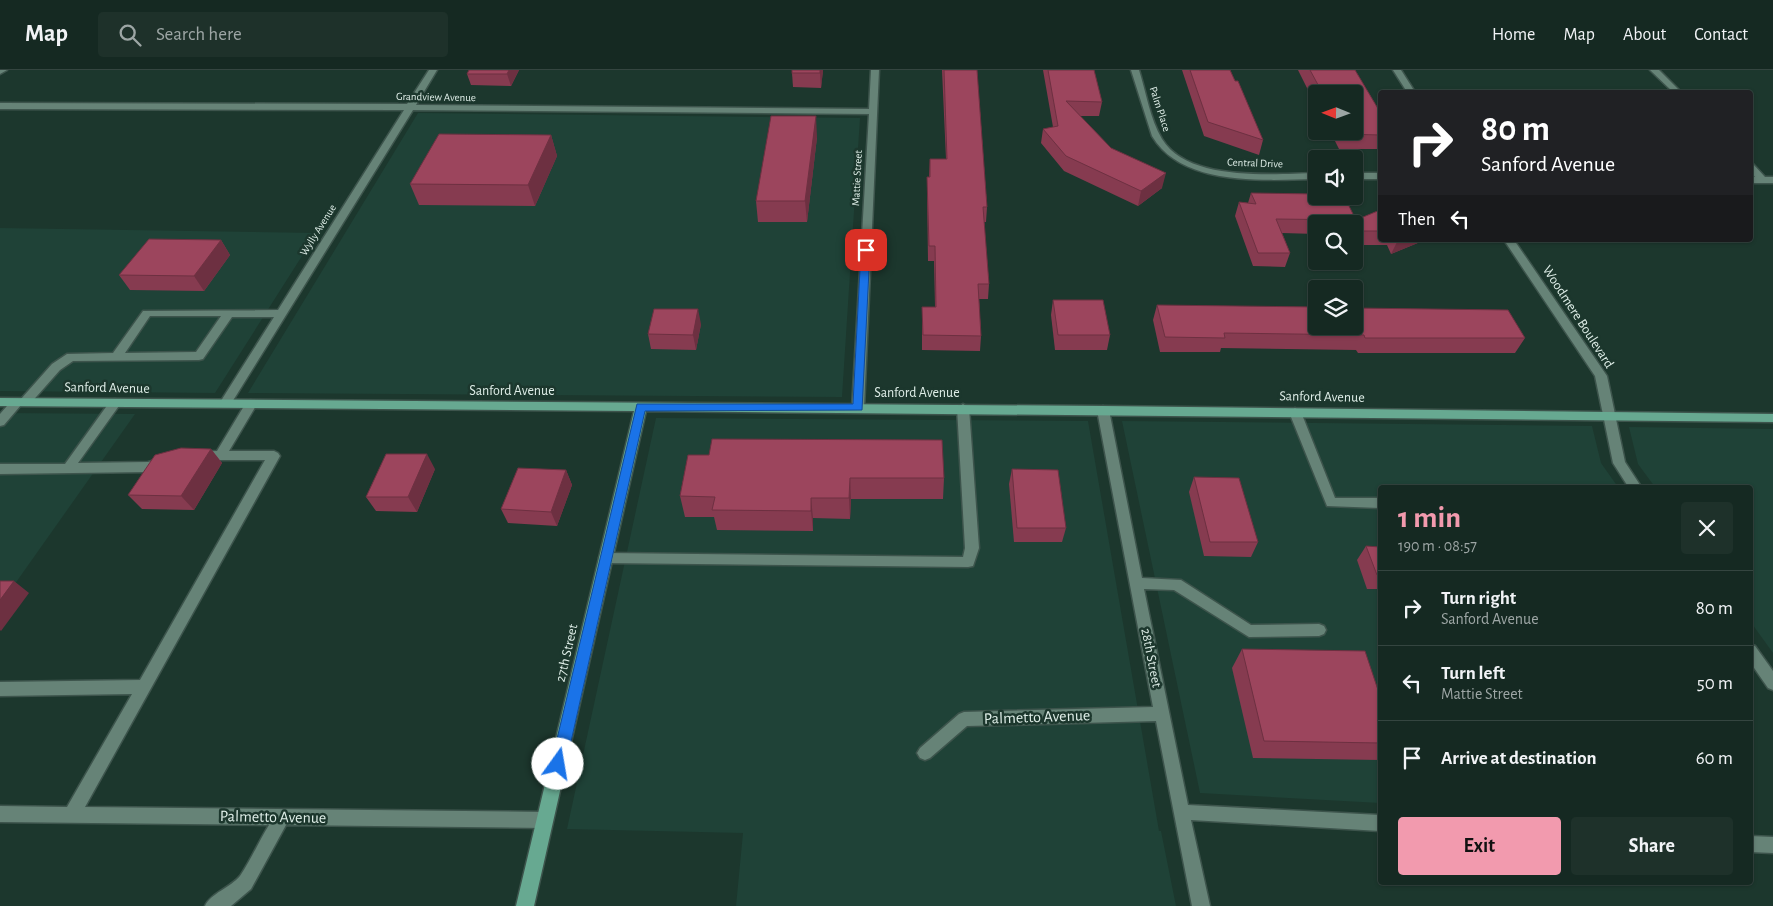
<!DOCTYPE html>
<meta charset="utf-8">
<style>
body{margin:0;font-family:"Alegreya Sans",sans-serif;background:#1e312a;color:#f1f3f6;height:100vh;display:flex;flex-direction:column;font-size:19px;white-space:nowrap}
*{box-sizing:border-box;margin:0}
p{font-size:16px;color:#9da6a5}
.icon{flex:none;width:28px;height:28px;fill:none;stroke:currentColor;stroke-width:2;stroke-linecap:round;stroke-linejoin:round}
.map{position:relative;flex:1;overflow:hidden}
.drawer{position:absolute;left:1378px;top:415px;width:375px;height:400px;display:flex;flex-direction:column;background:#152922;border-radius:5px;box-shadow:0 1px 4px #0004,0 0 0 1px #344540}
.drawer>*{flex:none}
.top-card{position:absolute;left:1378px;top:20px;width:375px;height:152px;border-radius:5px;box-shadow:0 1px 4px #0004,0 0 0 1px #344540;background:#202124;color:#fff;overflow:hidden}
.needle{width:32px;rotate:271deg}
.buttons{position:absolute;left:1308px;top:15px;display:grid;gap:10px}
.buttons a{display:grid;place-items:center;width:55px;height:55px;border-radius:5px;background:#152922;box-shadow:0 1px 4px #0004,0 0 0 1px #344540;font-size:25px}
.pin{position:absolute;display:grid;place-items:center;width:42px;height:42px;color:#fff;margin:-21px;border-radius:10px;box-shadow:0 2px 8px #0006}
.me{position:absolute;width:55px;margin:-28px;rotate:13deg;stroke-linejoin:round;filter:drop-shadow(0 0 4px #0008)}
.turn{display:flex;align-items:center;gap:18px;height:105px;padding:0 20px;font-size:22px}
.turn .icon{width:65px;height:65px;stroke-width:2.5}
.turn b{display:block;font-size:35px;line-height:42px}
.then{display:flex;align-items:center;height:48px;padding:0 20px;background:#0003;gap:10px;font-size:19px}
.round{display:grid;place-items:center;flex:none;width:52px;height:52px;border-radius:5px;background:#1e312a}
.headline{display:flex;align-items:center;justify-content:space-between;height:85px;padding:0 20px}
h1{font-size:30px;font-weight:600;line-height:38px;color:#f29aae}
.primary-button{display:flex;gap:10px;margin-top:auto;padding:10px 20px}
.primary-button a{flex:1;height:58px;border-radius:5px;background:#f29aae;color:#111;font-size:20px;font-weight:600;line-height:58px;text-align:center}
.primary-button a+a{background:#1e312a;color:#f1f3f6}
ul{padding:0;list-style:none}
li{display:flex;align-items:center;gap:15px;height:75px;padding:0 20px;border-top:1px solid #344540}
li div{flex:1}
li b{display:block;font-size:19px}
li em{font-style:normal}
header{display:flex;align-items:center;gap:30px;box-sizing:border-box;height:70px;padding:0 25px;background:#152922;border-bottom:1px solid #344540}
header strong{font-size:24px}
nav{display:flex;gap:28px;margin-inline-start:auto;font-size:18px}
.search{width:350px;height:45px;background:#1e312a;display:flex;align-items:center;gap:12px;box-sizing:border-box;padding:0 18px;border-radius:5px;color:#9da6a5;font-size:19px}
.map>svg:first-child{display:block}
.built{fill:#1f4237}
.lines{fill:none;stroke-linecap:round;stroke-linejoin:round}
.minor-casing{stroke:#3d544c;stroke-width:3}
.major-casing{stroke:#3d544c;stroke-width:3}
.minor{fill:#668377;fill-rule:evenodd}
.major{fill:#67a991;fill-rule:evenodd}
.wall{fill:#863b50}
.shaded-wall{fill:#6d3041}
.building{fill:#9c455d;stroke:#6d3041}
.route{fill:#1a73e8;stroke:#114b97}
.labels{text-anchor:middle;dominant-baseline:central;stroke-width:5;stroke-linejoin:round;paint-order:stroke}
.far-street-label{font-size:11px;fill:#dfeee8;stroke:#1c372d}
.street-label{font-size:14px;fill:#dfeee8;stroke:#1c372d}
.near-street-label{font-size:16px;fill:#dfeee8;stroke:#1c372d}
</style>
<header>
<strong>Map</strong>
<div class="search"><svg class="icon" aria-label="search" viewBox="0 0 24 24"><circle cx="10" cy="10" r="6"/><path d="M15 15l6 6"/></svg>Search here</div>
<nav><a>Home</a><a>Map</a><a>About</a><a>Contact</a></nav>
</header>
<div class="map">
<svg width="1773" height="836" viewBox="0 0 1773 836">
<rect width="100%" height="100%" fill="#1c372d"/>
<g class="built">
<polygon points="418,43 860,48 842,327 248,323"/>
<polygon points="342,123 215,323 0,321 0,158 316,163"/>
<polygon points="0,343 135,344 0,535"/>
<polygon points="656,348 1088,351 1159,761 1161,761 1176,836 736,836 743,763 567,759"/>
<polygon points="1122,351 1592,356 1601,393 1618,417 1380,418 1380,733 1200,723"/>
<polygon points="1629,357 1773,359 1773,583 1750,551 1750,418 1655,417 1638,394"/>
</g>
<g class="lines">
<defs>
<g id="minor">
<polygon points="0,0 7,0 0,4"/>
<path d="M429 0H437L416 35 869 39 871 0H879L864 338 862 341H854L852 338 869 44 413 40 229 337H221L219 334 274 247H232L203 289 199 290 73 291 60 300 29 335H21L4 355 0 356V344L13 329H21L52 294 67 284 113 283 143 241 278 240 404 40 0 39V33L407 34ZM150 246H221L196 282 125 283Z"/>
<path d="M1131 0H1139C1146 22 1150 49 1162 69 1188 112 1273 104 1316 103V109C1265 110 1182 117 1152 66Z"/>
<polygon points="1393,0 1401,0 1415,22 1407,22"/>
<polygon points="1650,0 1659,0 1681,22 1673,22"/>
<polygon points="1750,93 1753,94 1765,107 1773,107 1773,113 1750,113 1750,107 1755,107 1750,101"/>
<rect x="1354" y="103" width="26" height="6"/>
<polygon points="1504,170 1514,170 1607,306 1625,392 1642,418 1629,418 1613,393 1595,306"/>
<polygon points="115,329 121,333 78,393 148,392 164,388 168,390 170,393 168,396 148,402 0,404 0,394 65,394 111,330"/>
<path d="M251 330 257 334 229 381H274L278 383 280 386 85 737 545 742 551 744 553 750 551 756 545 758 286 755 251 819 231 836H205C210 824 231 817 240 806 251 790 259 771 269 755L0 752V736L67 737 132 624 0 626V612L140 610 265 390H198L194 388 192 385 194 382 217 381 247 331Z"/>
<polygon points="963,334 969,338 979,478 973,496 968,497 606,493 601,492 599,488 601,484 606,483 963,487 965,478 957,338"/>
<polygon points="1103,336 1109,340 1142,508 1181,510 1251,555 1319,554 1324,556 1326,560 1324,564 1319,566 1249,567 1174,520 1144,519 1188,735 1380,745 1380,761 1191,750 1210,836 1192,836 1156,651 967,656 930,688 925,690 920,688 917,683 920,678 959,644 964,642 1153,637 1097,340"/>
<polygon points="1295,338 1301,342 1335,428 1380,428 1380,438 1327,436 1289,342"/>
<polygon points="1750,574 1755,576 1773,601 1773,620 1768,618 1750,592"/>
<polygon points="1750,766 1773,767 1773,783 1750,782"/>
</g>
<polygon id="major" points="0,328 1103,336 1773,344 1773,352 646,341 534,836 516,836 634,341 0,336"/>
</defs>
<use href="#minor" class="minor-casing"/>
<use href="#major" class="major-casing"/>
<use href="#minor" class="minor"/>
<use href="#major" class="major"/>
</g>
<g class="wall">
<polygon points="519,0 511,16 471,15 467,4"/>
<polygon points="792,0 823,0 821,18 793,17 792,3"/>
<polygon points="942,0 977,0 987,137 986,152 984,152 989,214 988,229 979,229 981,266 980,281 922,280 922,237 935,237 934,191 928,191 927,121 927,107 929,107 930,89 946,89"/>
<polygon points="1043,0 1094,0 1102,32 1099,46 1080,46 1111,78 1162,118 1138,136 1064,101 1041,73 1043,59 1053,57"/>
<polygon points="1182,0 1230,0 1263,70 1259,85 1204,66"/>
<polygon points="1298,0 1355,0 1380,42 1380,79 1339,79 1330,61 1354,61 1354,24 1316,24 1316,36"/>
<polygon points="551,65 557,86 535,136 419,135 410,114"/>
<polygon points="817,67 807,152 758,152 756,131"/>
<polygon points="1251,123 1356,150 1380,140 1380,170 1425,170 1391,184 1387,175 1354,175 1354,154 1316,154 1316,164 1282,163 1290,183 1285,197 1253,196 1235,146 1239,132 1248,133"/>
<polygon points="221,170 230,185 204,221 130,220 119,205"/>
<polygon points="1053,230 1110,265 1107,280 1055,280 1051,245"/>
<polygon points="1157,235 1525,268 1515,283 1358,283 1356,280 1221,278 1220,282 1160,282 1153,250"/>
<polygon points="701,254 696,280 651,279 648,264"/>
<polygon points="211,379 222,393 194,440 142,439 128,425"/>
<polygon points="688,385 944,408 943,429 851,429 850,449 813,448 813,461 717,460 714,447 685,447 680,426"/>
<polygon points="435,399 417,442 376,441 366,427"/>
<polygon points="1012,399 1066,458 1062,472 1014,472 1009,414"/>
<polygon points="566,400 572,415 557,456 508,453 501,439"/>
<polygon points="1194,407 1258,472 1251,487 1204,486 1189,422"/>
<polygon points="1366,476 1380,477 1380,519 1367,519 1357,490"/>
<polygon points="1242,579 1380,626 1380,690 1253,688 1232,598"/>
</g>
<g class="shaded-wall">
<polygon points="509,0 519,0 511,16 507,4"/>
<polygon points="820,0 823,0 821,18 820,3"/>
<polygon points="816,46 817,67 807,152 805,131"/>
<polygon points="551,65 557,86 535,136 528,115"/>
<polygon points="1166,103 1162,118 1138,136 1141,121"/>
<polygon points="221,170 230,185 204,221 194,206"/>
<polygon points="1398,170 1425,170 1391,184"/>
<polygon points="698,239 701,254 696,280 693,265"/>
<polygon points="211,379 222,393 194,440 181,426"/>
<polygon points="427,384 435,399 417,442 408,427"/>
<polygon points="566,400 572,415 557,456 551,442"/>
<polygon points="850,408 851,429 850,449 849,428"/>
<polygon points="811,428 813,448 813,461 811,441"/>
<polygon points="14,511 29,523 1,561 0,560 0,530"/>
</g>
<g class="building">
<polygon points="469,0 509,0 507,4 467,4"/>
<rect x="792" y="0" width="28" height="3"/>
<polygon points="944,0 977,0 987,137 983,137 989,214 978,214 981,266 923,265 922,237 936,237 935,176 929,176 927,107 930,107 930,89 947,89"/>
<polygon points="1048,0 1094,0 1102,32 1066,31 1111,78 1166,103 1141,121 1066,86 1043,59 1058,56"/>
<polygon points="1190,0 1230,0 1235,11 1238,11 1263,70 1208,52"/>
<polygon points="1310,0 1355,0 1380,42 1380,65 1344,64 1343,61 1354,61 1354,24 1323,24"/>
<polygon points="771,46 816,46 805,131 756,131"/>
<polygon points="439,64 551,65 528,115 410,114"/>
<polygon points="1251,123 1316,124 1316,126 1344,126 1356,150 1380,140 1380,161 1354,161 1354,154 1346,154 1355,150 1276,149 1290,183 1258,183 1239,132 1256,134"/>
<polygon points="149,169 221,170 194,206 119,205"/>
<polygon points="1053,230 1103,230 1110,265 1058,265"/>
<polygon points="1157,235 1316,237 1316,256 1354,256 1354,238 1508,240 1525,268 1365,268 1364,265 1224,263 1225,268 1165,267"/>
<polygon points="654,239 698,239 693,265 648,264"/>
<polygon points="712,369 942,370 944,408 850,408 849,428 811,428 811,441 712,440 715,427 680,426 688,385 709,385"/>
<polygon points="181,378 211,379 181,426 128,425 155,385"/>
<polygon points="386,384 427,384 408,427 366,427"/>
<polygon points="518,398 566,400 551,442 501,439"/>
<polygon points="1012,399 1058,400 1066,458 1017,458"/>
<polygon points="1194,407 1239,408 1258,472 1210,472"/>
<polygon points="1366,476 1380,477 1380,505 1377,505"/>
<polygon points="0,511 14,511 0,530"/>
<polygon points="1242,579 1365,581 1380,626 1380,673 1264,671"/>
</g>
<polygon class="route" points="866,177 870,180 862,340 645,341 566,694 563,699 558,701 554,699 551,694 637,334 853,334 861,180"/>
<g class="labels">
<g class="far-street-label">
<text transform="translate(436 27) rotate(1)">Grandview Avenue</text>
<text transform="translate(1160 39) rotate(72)">Palm Place</text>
<text transform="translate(1255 93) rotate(2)">Central Drive</text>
<text transform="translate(857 108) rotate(-87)">Mattie Street</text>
<text transform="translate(318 160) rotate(-58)">Wylly Avenue</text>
</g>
<g class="street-label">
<text transform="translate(1578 247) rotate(57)">Woodmere Boulevard</text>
<text transform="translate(107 318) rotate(1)">Sanford Avenue</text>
<text x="512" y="321">Sanford Avenue</text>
<text x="917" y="323">Sanford Avenue</text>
<text transform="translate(1322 327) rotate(1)">Sanford Avenue</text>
<text transform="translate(567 583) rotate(-77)">27th Street</text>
<text transform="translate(1151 588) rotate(79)">28th Street</text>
</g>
<g class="near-street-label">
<text transform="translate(1037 647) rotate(-2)">Palmetto Avenue</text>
<text transform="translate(273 747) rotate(1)">Palmetto Avenue</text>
</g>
</g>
</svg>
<div class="buttons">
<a><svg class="needle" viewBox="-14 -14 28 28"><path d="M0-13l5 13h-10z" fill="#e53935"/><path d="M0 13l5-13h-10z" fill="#9da6a5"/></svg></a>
<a><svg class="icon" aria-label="sound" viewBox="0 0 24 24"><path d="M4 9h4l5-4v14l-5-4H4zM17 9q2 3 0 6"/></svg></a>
<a><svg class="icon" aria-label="search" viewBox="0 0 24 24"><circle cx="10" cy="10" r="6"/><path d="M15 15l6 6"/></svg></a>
<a><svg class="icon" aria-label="layers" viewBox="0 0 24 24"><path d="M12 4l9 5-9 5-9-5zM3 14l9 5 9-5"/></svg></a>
</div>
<div class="pin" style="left:866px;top:180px;background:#d93025"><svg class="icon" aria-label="arrive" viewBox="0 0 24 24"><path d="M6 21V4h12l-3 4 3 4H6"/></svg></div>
<svg class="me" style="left:558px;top:694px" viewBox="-20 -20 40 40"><circle r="19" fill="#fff"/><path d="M0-13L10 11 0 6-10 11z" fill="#1a73e8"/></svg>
<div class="top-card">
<div class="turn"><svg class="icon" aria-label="right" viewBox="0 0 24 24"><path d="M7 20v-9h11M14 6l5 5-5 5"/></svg><div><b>80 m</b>Sanford Avenue</div></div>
<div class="then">Then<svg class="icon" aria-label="left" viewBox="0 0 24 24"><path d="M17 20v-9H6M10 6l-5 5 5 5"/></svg></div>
</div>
<section class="drawer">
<div class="headline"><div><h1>1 min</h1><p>190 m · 08:57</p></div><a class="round"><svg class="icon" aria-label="close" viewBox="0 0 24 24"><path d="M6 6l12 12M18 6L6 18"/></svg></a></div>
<ul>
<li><svg class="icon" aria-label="right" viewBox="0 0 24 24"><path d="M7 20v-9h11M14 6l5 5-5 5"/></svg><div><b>Turn right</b><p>Sanford Avenue</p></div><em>80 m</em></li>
<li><svg class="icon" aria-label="left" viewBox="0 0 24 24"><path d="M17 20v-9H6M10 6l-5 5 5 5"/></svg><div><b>Turn left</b><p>Mattie Street</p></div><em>50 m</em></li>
<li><svg class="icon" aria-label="arrive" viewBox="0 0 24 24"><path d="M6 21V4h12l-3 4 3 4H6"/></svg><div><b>Arrive at destination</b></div><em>60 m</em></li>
</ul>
<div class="primary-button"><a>Exit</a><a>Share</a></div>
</section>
</div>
